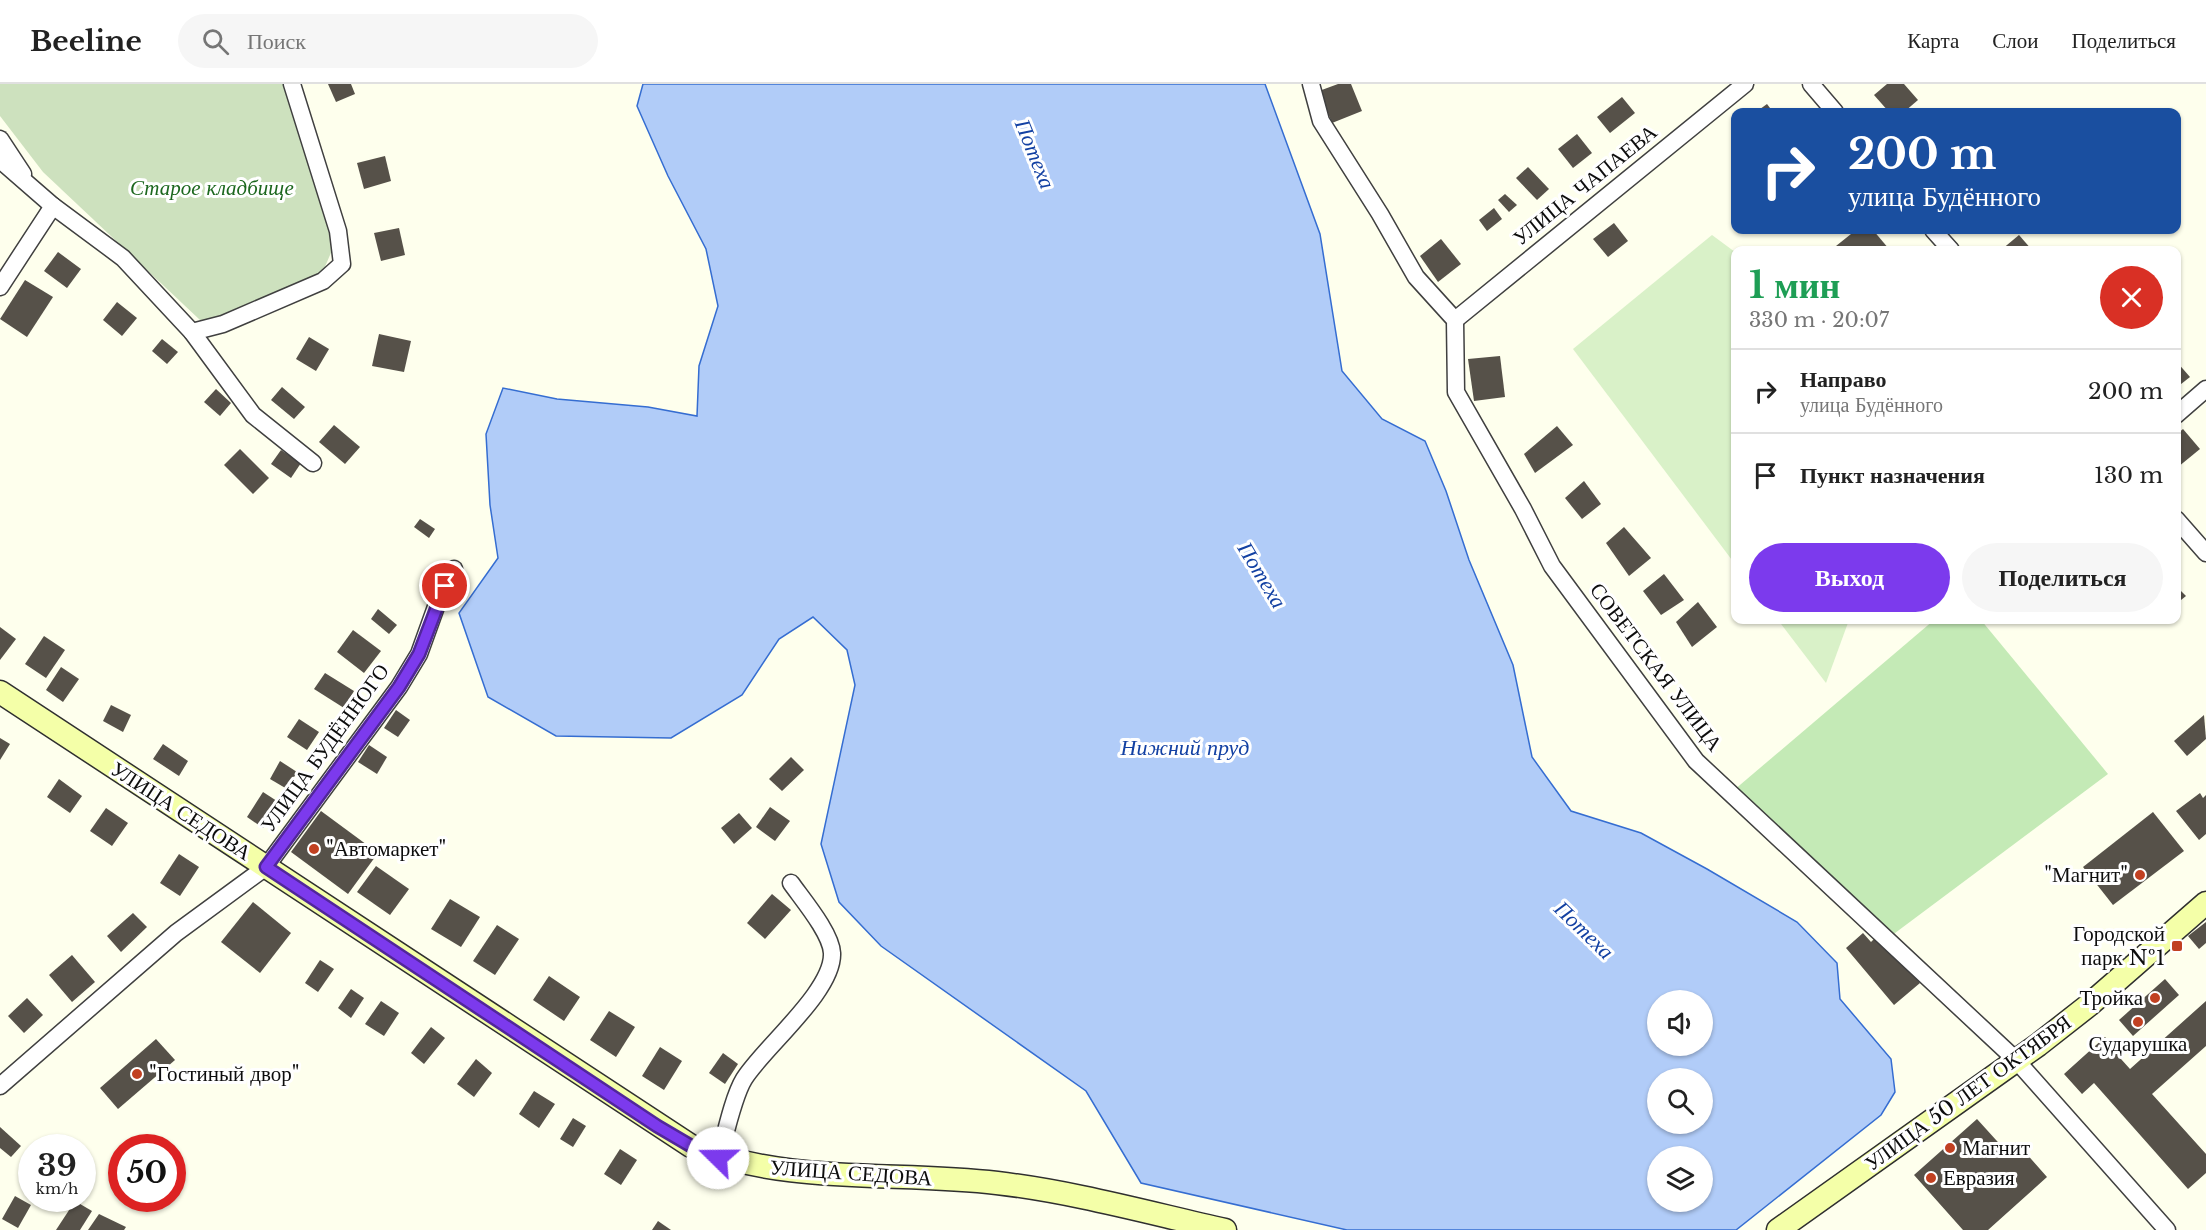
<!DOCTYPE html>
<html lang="ru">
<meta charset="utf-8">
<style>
body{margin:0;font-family:"Libre Baskerville",serif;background:#f6f6f6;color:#222;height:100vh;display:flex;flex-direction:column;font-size:22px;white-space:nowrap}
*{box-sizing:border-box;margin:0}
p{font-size:20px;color:#767676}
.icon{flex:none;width:33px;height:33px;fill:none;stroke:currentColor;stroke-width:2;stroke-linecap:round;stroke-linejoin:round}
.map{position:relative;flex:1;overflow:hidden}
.panel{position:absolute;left:1731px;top:162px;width:450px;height:378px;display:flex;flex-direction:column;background:#fff;border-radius:12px;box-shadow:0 2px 4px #0004}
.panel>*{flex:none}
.banner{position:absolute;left:1731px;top:24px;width:450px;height:126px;border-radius:12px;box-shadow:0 2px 4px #0004;background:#1a4fa0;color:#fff;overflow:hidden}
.fabs{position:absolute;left:1647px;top:906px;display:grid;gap:12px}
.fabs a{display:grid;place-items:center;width:66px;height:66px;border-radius:50%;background:#fff;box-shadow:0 2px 4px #0004;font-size:30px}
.speed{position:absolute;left:18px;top:1050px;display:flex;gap:12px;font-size:30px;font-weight:700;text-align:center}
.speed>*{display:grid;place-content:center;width:78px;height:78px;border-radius:50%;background:#fff;box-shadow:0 2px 4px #0004;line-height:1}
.speed small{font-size:15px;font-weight:400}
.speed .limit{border:9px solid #d22;background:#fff;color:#111}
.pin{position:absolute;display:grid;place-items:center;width:51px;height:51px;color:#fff;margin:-26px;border:3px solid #fff;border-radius:50%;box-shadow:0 2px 6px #0007}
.me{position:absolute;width:66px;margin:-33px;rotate:292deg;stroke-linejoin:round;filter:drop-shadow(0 0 4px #0008)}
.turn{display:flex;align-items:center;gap:21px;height:126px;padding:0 18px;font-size:27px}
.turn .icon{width:78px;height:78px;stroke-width:2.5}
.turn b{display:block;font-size:42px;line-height:51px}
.round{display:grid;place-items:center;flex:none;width:63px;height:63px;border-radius:32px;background:#f6f6f6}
.headline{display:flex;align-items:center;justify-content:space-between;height:102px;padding:0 18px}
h1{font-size:36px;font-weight:700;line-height:45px;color:#1e9e55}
.cta{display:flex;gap:12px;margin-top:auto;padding:12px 18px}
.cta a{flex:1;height:69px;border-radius:36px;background:#7c3aed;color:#fff;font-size:24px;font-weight:700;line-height:69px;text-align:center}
.cta a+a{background:#f6f6f6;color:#222}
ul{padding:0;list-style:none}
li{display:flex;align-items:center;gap:18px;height:84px;padding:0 18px;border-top:2px solid #e0e0e0}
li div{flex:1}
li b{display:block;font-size:22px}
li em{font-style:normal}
header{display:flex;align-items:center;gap:36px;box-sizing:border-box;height:84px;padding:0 30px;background:#fff;border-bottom:2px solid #e0e0e0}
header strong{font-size:28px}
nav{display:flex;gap:33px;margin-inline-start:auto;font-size:21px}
.search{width:420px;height:54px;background:#f6f6f6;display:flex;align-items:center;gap:15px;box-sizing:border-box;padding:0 21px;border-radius:33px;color:#767676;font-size:22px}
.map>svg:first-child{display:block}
.green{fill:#c4eab6}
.cemetery{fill:#cde1be}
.pitch{fill:#d9f1c8}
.water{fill:#b1ccf8;stroke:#356dd1;stroke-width:1.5;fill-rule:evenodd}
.building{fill:#565149}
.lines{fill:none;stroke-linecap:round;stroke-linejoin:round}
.street-casing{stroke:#404040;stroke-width:19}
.secondary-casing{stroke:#2f2f2f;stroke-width:25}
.street{stroke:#fff;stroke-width:16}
.secondary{stroke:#f4ffa8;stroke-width:22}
.route-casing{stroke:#51269a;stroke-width:15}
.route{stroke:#7c3aed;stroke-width:10}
.poi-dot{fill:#c14021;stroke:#fff;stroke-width:2}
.labels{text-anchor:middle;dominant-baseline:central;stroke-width:6;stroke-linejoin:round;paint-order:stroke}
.street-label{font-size:21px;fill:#0d0d0d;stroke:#fff}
.park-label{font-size:21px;font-style:italic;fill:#1c671e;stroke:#fff}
.poi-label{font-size:21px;fill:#0d0d0d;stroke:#fff;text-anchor:start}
.water-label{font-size:22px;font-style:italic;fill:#1341a3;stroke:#fff}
</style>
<header>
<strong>Beeline</strong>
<div class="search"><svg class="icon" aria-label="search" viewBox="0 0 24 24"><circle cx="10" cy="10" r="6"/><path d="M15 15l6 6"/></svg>Поиск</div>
<nav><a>Карта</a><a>Слои</a><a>Поделиться</a></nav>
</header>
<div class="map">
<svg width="2206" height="1146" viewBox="0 0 2206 1146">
<rect width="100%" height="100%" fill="#feffed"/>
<polygon class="green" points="1934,536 1981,536 2108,690 1883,858 1727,712"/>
<polygon class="cemetery" points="0,0 288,0 307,54 333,164 321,192 213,238 200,236 43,88 0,32"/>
<g class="pitch">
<polygon points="1712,151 1735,168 1735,480 1573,265"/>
<polygon points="1778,536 1849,536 1826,599"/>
</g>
<path class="water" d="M643 0H1265L1320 150 1342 287 1382 335 1425 357 1446 407 1469 476 1513 581 1532 673 1571 727 1641 749 1707 785 1797 838 1837 879 1840 915 1891 975 1895 1008 1881 1031 1736 1146H1347L1141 1099 1086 1007 881 862 839 818 821 760 855 601 847 566 813 533 779 555 742 611 671 654 556 652 488 613 459 529 498 474 490 421 486 350 503 304 557 315 648 323 697 332 699 282 718 222 706 165 668 92 637 22ZM1658 916H1702V962H1658ZM1658 994H1702V1040H1658ZM1658 1072H1702V1118H1658Z"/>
<g class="building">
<polygon points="328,0 351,0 355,10 336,18"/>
<polygon points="1338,0 1351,0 1362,27 1332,39 1319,7"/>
<polygon points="1887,0 1904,0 1918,16 1904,28 1889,28 1874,11"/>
<polygon points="1622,13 1635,29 1610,49 1597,33"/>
<polygon points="1767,20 1773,28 1756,28"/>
<polygon points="1577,50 1592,69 1573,84 1558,65"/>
<polygon points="385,72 391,97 364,105 357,79"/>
<polygon points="1528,83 1549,105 1537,116 1516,94"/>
<polygon points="1505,110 1517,121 1509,128 1498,116"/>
<polygon points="1494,124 1502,135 1487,147 1479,136"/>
<polygon points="1614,139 1628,157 1608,173 1593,155"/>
<polygon points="399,144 405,171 381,177 374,149"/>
<polygon points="1856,146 1873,146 1889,165 1831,166"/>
<polygon points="2019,151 2032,166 2001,166"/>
<polygon points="1441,155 1461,180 1438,198 1420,172"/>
<polygon points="58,168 81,185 67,204 44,187"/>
<polygon points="25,196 53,213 27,253 0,235"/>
<polygon points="117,218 137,234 122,252 103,236"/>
<polygon points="379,250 411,257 404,288 372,282"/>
<polygon points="309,253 329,265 316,287 296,275"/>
<polygon points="162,255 178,268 167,280 152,267"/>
<polygon points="1500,272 1505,313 1474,317 1468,275"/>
<polygon points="2176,277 2190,293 2176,304"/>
<polygon points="282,303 305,323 294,335 271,316"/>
<polygon points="216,305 231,319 220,332 204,318"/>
<polygon points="334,341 360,363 345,380 319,358"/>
<polygon points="1557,342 1573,361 1535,389 1524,370"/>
<polygon points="2183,345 2200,365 2178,383 2176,351"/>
<polygon points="240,365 269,394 253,410 224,381"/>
<polygon points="281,366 301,379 291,394 271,380"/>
<polygon points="1584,397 1601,420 1582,435 1565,414"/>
<polygon points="420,435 435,445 429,454 414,443"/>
<polygon points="1624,443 1651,474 1629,492 1606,459"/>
<polygon points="1664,490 1684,516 1661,531 1643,507"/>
<polygon points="2176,502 2186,512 2176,520"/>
<polygon points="1698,518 1717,543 1692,563 1676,538"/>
<polygon points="378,525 397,541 389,550 371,535"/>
<polygon points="0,543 16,555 0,576"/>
<polygon points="353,546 381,567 364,589 337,568"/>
<polygon points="44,552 65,566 46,594 25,580"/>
<polygon points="61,583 79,595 63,618 46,606"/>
<polygon points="325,589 354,607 344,624 314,605"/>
<polygon points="111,621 131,631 123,648 103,637"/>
<polygon points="396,626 410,636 398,653 384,644"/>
<polygon points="2204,631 2206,655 2187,672 2174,657"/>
<polygon points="299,635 319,648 307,666 287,653"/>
<polygon points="0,654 10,660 0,676"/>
<polygon points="163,660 188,677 179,692 153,675"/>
<polygon points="369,661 387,673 377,690 358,678"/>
<polygon points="791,673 804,686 782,707 769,695"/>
<polygon points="280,677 297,688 287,705 270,695"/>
<polygon points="59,695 82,712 70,729 47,713"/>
<polygon points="263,708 280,719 263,744 247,733"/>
<polygon points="2200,709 2203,714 2206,711 2206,750 2199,756 2176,727"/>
<polygon points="770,723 790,737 775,757 756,743"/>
<polygon points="106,724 128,739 112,762 90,747"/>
<polygon points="321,727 378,769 348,810 291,768"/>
<polygon points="2153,728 2184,767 2113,821 2083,783"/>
<polygon points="739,729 752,744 734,760 721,744"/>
<polygon points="179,770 199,783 180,812 160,799"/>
<polygon points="376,782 409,805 390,831 357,808"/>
<polygon points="772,810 791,826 765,855 747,839"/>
<polygon points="450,815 480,833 461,863 431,845"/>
<polygon points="253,818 291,849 260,889 221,858"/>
<polygon points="133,829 147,843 121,868 107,852"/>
<polygon points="2206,838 2206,859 2199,865 2188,852"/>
<polygon points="497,841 519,855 495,891 473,877"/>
<polygon points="1863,849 1871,858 1879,850 1920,899 1894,921 1846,864"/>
<polygon points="72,871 95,898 72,918 49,891"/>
<polygon points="320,876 334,885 318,908 305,899"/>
<polygon points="549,892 580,913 564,937 533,916"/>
<polygon points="2165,895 2179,911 2133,952 2119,936"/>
<polygon points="351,905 364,914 351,934 338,924"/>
<polygon points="27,914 43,931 24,949 8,932"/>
<polygon points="381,917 399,929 384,952 365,940"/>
<polygon points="2206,917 2206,962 2152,1010 2206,1070 2206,1089 2188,1105 2094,999 2082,1010 2064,990 2105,953 2124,973 2121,975 2130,985"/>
<polygon points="609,927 635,943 616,973 590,956"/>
<polygon points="431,943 445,954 424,980 411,969"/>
<polygon points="156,955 175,976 118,1025 100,1004"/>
<polygon points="660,963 682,977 664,1006 642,992"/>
<polygon points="723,969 738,980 725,1000 709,989"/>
<polygon points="476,975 492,989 474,1013 457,1000"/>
<polygon points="534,1007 555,1020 539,1044 519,1030"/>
<polygon points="573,1034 586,1042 573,1063 560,1055"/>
<polygon points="1977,1035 2006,1067 2016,1058 2047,1093 1988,1146 1963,1146 1914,1091"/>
<polygon points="0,1043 21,1062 11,1073 0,1064"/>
<polygon points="620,1065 637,1076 621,1101 604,1090"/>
<polygon points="15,1112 31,1121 18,1144 2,1135"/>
<polygon points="75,1117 92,1127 80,1146 56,1146"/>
<polygon points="99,1130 126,1143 124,1146 88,1146"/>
<polygon points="658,1137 671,1146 652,1146"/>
</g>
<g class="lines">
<defs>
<g id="street">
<polyline points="1311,0 1321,37 1380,130 1416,193 1455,236 1456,308 1523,425 1552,482 1696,677 2016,976 2167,1146"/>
<polyline points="1811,0 1835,28"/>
<polyline points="0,55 23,90"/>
<polyline points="0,76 53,122 123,174 192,248 253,331 313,379"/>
<polyline points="1933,146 1951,166"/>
<polyline points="0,203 53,122"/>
<polyline points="1455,236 1745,0"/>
<polyline points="192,248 223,240 323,197 342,180 338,147 292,0"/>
<polyline points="2176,331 2206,305"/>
<polyline points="2176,435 2206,469"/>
<polyline points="0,1002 176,849 266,783 399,603 419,570 437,520 454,485"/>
<path d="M719 1074C725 1052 733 1013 744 995 763 964 834 907 832 869 831 849 803 816 791 799"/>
</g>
<g id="secondary">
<path d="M0 608 691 1062C787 1101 896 1087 997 1099 1074 1108 1149 1129 1225 1146"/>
<polyline points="1778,1146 2038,961 2089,921 2206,819"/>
</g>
</defs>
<use href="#street" class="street-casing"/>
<use href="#secondary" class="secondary-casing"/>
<use href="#street" class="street"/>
<use href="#secondary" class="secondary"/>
</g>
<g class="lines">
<defs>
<polyline id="route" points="445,502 419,570 399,603 266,783 657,1042 691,1062 718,1074"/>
</defs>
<use href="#route" class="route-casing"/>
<use href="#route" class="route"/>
</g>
<g class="poi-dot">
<circle cx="314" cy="765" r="6"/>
<circle cx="2140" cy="791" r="6"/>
<rect x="2171" y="856" width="12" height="12" rx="3"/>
<circle cx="2155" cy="914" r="6"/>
<circle cx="2138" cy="938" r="6"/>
<circle cx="137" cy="990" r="6"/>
<circle cx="1950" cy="1064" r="6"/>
<circle cx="1931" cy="1094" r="6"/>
</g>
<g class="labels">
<g class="street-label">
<text transform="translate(1585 101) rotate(-39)">УЛИЦА ЧАПАЕВА</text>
<text transform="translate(1656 583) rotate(53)">СОВЕТСКАЯ УЛИЦА</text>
<text transform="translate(325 664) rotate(-54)">УЛИЦА БУДЁННОГО</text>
<text transform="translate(181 727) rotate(33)">УЛИЦА СЕДОВА</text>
<text transform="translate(1968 1009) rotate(-36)">УЛИЦА 50 ЛЕТ ОКТЯБРЯ</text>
<text transform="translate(851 1089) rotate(4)">УЛИЦА СЕДОВА</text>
</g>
<g class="park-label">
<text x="212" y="104">Старое кладбище</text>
</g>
<g class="poi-label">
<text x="326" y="765">"Автомаркет"</text>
<text x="2128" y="791" text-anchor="end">"Магнит"</text>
<text x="2165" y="850" text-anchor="end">Городской<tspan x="2165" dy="24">парк №1</tspan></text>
<text x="2143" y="914" text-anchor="end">Тройка</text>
<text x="2138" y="960" text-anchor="middle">Сударушка</text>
<text x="149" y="990">"Гостиный двор"</text>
<text x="1962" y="1064">Магнит</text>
<text x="1943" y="1094">Евразия</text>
</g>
<g class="water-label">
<text transform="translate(1035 70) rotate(68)">Потеха</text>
<text transform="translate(1262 491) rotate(59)">Потеха</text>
<text x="1185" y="663">Нижний пруд</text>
<text transform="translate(1584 846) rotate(44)">Потеха</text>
</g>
</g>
</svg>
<div class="fabs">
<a><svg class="icon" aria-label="sound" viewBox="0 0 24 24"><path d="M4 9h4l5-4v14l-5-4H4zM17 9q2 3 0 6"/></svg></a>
<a><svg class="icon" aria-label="search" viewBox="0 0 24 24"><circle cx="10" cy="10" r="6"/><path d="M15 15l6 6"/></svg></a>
<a><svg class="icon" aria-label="layers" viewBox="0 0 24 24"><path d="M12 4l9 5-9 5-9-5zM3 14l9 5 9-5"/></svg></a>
</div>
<div class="speed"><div>39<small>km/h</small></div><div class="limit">50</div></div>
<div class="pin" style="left:445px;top:502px;background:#d93025"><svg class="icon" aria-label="arrive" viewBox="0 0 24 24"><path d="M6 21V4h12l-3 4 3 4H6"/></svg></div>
<svg class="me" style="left:718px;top:1074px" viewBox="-20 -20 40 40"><circle r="19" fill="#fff"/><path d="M0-13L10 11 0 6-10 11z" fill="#7c3aed"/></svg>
<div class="banner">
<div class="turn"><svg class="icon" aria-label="right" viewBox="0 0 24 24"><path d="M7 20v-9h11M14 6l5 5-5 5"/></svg><div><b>200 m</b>улица Будённого</div></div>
</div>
<section class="panel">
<div class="headline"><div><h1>1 мин</h1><p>330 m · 20:07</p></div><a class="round" style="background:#d93025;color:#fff"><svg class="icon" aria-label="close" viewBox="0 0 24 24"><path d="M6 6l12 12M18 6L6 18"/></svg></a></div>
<ul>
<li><svg class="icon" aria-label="right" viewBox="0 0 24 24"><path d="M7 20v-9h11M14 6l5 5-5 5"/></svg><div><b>Направо</b><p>улица Будённого</p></div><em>200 m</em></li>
<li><svg class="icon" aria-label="arrive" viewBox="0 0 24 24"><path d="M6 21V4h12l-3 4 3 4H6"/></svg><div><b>Пункт назначения</b></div><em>130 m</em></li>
</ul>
<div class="cta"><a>Выход</a><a>Поделиться</a></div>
</section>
</div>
